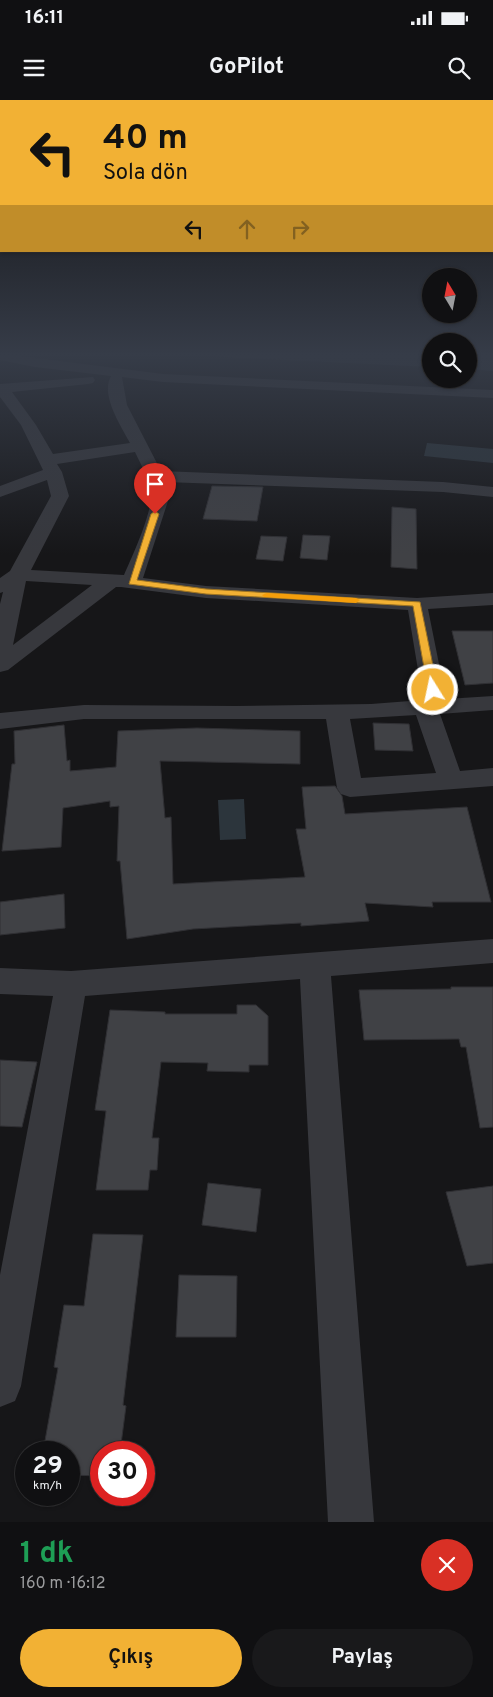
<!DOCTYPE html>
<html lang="tr">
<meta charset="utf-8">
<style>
body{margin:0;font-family:Overpass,sans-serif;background:#19191b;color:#f1f3f6;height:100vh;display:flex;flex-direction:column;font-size:19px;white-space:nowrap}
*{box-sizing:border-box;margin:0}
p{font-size:16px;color:#9c9d9f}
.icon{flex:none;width:28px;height:28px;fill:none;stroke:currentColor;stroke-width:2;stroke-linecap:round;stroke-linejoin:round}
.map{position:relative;height:1422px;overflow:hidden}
.panel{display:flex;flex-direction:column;background:#101012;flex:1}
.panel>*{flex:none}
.banner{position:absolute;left:0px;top:0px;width:494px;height:152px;box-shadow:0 1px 4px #0004,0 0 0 1px #303032;background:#f2b134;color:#111;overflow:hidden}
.needle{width:32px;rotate:350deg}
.buttons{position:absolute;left:422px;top:168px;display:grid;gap:10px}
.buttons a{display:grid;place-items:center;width:55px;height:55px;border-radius:50%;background:#101012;box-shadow:0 1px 4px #0004,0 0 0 1px #303032;font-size:25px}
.speed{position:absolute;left:15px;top:1341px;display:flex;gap:10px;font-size:25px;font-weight:700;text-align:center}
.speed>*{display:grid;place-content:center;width:65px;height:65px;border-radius:50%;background:#101012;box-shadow:0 1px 4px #0004,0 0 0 1px #303032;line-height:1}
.speed small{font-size:12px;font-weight:400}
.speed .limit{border:8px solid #d22;background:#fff;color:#111}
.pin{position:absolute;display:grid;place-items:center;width:42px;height:42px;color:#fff;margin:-51px -21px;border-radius:50% 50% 50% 0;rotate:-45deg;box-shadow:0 0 5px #0007}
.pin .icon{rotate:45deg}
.me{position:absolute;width:55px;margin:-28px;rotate:350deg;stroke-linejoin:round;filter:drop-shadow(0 0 4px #0008)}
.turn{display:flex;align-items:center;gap:18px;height:105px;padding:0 20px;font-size:22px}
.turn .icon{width:65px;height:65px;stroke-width:2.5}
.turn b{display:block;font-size:35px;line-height:42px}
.lanes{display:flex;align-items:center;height:48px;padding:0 20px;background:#0003;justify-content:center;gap:25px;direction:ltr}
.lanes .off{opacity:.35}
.round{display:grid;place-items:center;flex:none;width:52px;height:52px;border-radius:26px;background:#19191b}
.summary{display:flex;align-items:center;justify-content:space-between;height:85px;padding:0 20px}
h1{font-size:30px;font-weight:700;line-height:38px;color:#1e9e55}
.action{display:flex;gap:10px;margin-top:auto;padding:10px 20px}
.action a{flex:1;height:58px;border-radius:30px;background:#f2b134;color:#111;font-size:20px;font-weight:700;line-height:58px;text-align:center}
.action a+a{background:#19191b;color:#f1f3f6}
.status{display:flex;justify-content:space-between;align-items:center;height:35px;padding:0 25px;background:#101012;direction:ltr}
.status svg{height:14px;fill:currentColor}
header{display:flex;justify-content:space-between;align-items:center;height:65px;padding:0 20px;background:#101012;font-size:22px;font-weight:700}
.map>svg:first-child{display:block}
.water{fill:#2c353c}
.building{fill:#404145;stroke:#303034}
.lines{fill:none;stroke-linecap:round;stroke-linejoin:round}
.minor{fill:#37383d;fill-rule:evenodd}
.route{fill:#f2b134;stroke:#9d7322}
.slow{fill:#f59e0b}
</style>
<div class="status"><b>16:11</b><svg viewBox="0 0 49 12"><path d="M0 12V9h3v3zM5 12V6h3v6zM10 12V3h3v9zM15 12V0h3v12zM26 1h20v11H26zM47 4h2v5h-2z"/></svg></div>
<header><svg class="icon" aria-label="menu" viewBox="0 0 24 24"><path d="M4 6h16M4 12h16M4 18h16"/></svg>GoPilot<svg class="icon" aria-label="search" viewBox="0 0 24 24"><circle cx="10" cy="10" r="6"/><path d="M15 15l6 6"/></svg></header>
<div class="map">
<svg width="493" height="1422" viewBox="0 0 493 1422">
<rect width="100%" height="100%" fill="#161618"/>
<g class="water">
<polygon points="203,256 431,256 431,267"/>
<polygon points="469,256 493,256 493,271 469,269"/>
<polygon points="427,343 493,349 493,363 424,356"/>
<polygon points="244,699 246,739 220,740 218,700"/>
</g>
<g class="building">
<polygon points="212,386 263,387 257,421 203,419"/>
<polygon points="392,407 416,409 417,469 391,467"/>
<polygon points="303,435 330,436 327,460 300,458"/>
<polygon points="261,436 287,437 283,461 256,459"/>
<polygon points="452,531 493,531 493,583 465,585"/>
<polygon points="373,623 409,624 413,651 375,650"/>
<polygon points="64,625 67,661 70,660 70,671 116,667 118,631 197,628 300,631 300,664 160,661 165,718 171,717 173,784 305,777 296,729 306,729 302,687 335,686 342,696 345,714 467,707 491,802 432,802 433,807 365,803 369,821 301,826 301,823 193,829 127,839 120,761 117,761 119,706 110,707 110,701 63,708 61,747 2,751 12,664 15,664 14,631"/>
<polygon points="64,794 65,828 0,835 0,802"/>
<polygon points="451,887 493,887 493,1027 480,1028 466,947 461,947 459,939 364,940 359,890 451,889"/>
<polygon points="237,905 256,905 268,916 268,965 249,965 249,972 207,971 208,963 161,962 152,1038 159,1038 157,1070 150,1070 148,1090 96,1090 106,1011 95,1010 110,910 165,912 165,914 237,914"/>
<polygon points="0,960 37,962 22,1027 0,1026"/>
<polygon points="208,1083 261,1089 256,1132 202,1125"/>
<polygon points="493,1086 493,1163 467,1166 446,1092"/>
<polygon points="93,1134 143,1135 123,1305 126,1306 120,1352 101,1352 101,1376 69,1375 69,1352 43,1352 58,1268 54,1267 64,1205 84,1206"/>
<polygon points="179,1175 237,1176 236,1237 176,1237"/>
</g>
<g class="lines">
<g class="minor">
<path d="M0 256H20L163 274 493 290V298L163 282 122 277 127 305 161 371 443 382 493 387V397L443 392 165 382 168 401 143 478 206 486 417 498 493 493V505L428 509 446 599 493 596V610L440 614 460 671 493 668V686L350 697 341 694 337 688 326 619H84L0 629V613L84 605 236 606 371 604 423 600 408 510 206 498 121 487H116L8 570 0 572V504L3 492 0 493V478L10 471 51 396 47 380 0 397V386L43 370 21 325 0 297V284L93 277 95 280 93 283 88 284 12 292 36 325 53 354 130 343C121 326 100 295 111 276L35 267 0 260ZM135 352C141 365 150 380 151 395 152 413 132 457 124 475L31 470 69 396 62 372 57 364ZM26 481 92 485 13 545ZM416 615 436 673 361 678 350 619Z"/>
<polygon points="493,839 493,863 331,876 374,1422 328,1422 300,879 85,896 21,1286 15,1301 0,1307 0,1175 53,896 0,894 0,868 71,871"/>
</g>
</g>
<linearGradient id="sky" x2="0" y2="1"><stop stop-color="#0c0c0d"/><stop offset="0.56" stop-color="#363c48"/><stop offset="1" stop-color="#363c48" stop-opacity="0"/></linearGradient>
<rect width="493" height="455" fill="url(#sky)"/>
<polygon class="route" points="155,411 159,414 137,480 206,489 420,502 438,590 433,593 428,590 413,506 206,494 129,484 151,414"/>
<polygon class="slow" points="267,493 356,498 360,500 356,503 264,497 262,495"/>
</svg>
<div class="buttons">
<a><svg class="needle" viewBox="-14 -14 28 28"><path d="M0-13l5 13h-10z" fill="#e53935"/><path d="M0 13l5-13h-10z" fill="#9c9d9f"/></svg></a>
<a><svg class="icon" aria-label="search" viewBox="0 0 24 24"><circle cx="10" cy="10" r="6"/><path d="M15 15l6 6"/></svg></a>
</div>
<div class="speed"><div>29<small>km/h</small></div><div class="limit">30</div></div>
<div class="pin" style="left:155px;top:414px;background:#d93025"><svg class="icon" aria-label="arrive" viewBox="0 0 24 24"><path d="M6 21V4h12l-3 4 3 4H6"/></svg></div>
<svg class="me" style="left:433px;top:590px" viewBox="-20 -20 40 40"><circle r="17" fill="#f2b134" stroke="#fff" stroke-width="3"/><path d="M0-11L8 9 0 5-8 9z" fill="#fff"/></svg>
<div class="banner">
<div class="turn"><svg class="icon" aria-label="left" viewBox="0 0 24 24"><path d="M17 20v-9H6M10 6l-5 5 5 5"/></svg><div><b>40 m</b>Sola dön</div></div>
<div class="lanes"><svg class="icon" aria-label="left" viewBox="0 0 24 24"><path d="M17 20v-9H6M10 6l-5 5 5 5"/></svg><svg class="icon off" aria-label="ahead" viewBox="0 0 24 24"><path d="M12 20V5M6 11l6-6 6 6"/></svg><svg class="icon off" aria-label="right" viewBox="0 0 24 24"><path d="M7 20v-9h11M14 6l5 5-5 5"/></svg></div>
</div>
</div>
<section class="panel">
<div class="summary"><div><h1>1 dk</h1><p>160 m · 16:12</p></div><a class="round" style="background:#d93025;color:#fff"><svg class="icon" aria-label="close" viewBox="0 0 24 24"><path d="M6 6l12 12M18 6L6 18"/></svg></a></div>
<div class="action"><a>Çıkış</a><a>Paylaş</a></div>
</section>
